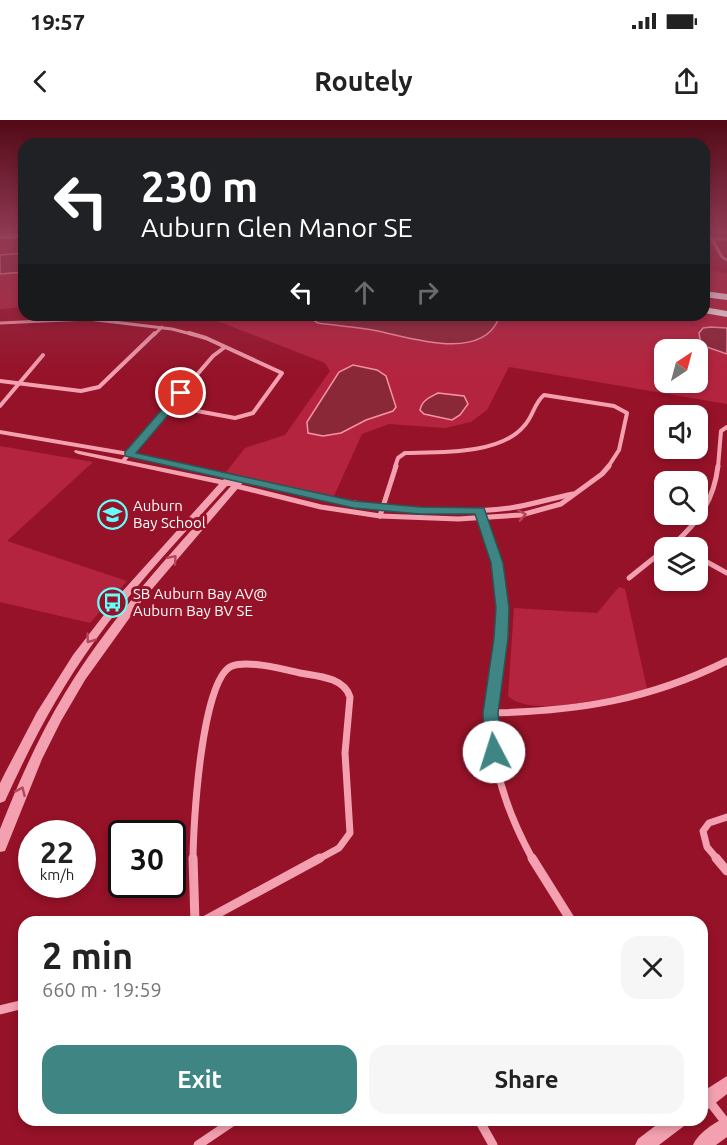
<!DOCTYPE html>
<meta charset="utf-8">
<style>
body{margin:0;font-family:Ubuntu,sans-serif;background:#f6f6f6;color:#222;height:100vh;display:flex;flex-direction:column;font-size:22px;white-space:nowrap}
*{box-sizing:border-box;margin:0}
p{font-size:20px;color:#767676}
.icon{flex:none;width:33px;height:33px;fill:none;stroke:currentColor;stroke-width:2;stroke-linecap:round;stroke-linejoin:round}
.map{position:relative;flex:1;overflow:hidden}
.drawer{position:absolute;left:18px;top:796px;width:690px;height:210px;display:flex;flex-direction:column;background:#fff;border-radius:18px;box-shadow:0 3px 9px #0003}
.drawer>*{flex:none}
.hud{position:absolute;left:18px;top:18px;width:692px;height:183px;border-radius:18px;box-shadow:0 3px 9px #0003;background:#202124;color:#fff;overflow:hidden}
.needle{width:39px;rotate:36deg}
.buttons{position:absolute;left:654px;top:219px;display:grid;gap:12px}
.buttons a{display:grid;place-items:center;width:54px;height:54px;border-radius:12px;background:#fff;box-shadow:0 3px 9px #0003;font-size:30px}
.speed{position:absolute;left:18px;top:700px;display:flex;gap:12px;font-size:30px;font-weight:700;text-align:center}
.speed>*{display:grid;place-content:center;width:78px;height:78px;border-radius:50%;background:#fff;box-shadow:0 3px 9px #0003;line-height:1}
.speed small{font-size:15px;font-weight:400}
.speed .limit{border:3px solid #111;border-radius:9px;background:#fff;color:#111}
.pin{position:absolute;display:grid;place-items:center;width:51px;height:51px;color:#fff;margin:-26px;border:3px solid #fff;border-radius:50%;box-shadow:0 2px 6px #0007}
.me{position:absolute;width:66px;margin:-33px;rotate:355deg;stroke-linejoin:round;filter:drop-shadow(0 0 4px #0008)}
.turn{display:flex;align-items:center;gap:21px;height:126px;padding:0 24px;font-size:27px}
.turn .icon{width:78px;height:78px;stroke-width:2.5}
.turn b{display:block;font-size:42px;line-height:51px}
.lanes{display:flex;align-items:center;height:57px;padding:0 24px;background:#0003;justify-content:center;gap:30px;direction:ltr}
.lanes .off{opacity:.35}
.round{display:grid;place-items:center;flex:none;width:63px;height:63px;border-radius:18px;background:#f6f6f6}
.head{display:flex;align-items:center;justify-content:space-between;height:102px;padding:0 24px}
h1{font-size:36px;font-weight:700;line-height:45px}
.primary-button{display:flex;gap:12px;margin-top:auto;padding:12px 24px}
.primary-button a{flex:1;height:69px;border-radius:18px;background:#3f8584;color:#fff;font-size:24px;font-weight:700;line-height:69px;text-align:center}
.primary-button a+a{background:#f6f6f6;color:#222}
.status{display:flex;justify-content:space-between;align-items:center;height:42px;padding:0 30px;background:#fff;direction:ltr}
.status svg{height:16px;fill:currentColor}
header{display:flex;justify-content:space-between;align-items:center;height:78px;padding:0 24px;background:#fff;font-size:27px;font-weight:700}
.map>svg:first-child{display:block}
.green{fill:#b5243e;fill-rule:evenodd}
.water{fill:#8a2838;stroke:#f693a7;stroke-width:1.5}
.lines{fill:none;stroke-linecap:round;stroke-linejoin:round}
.minor-far4{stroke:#f3a1b0;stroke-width:3}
.minor-far3{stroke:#f3a1b0;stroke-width:4}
.minor-far2{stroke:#f3a1b0;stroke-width:5}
.minor-far1{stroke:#f3a1b0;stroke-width:7}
.minor{stroke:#f3a1b0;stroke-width:9}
.tertiary{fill:#f3a1b0;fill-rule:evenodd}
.motorway{fill:#fff;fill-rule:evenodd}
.oneway{stroke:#b74458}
.route{fill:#3f8584;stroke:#295656;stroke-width:1.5}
.labels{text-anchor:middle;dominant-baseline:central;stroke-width:6;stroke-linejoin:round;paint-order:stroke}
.poi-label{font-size:15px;fill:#fff;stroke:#961228;text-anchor:start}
</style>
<div class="status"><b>19:57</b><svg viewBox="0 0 49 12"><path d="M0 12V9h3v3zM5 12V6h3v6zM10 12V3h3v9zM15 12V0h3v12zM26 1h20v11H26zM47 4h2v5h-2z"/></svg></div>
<header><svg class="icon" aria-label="back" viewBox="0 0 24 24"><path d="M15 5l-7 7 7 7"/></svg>Routely<svg class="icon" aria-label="share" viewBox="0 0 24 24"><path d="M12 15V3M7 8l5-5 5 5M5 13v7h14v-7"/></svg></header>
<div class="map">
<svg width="727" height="1025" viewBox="0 0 727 1025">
<rect width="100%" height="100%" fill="#961228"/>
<g class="green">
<polygon points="0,112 24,112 24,187 0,189"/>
<path d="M704 150 727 153V284L509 247 487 290 471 302 445 308 389 304 362 314 333 378 226 352 245 328 285 315 330 251 325 243 202 195H704ZM664 230H698V262H664Z"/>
<polygon points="0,326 93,342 7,421 127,461 90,503 0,482"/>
<path d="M619 467 625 469 647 569C616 576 531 599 508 576L514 488 597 493Z"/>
</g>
<g class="water">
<polygon points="24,133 24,152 0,154 0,135"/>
<path d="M309 195H497L498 200C480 241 411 218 378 211 358 207 338 206 318 203L313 200Z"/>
<polygon points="711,207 727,208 727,234 701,225 699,213 703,208"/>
<polygon points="353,245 377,250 386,256 396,287 393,291 366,300 341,313 323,316 308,313 307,302 339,252"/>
<path d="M438 273 464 276 468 284 460 295 452 300 424 294 420 290C422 280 430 277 438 273Z"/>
</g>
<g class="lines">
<g class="minor-far4">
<polyline points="704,119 727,119"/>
<polyline points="712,119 722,137 727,140"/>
<polyline points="0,203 88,199 172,209 195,215"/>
<polyline points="154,215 162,207"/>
</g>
<g class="minor-far3">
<polyline points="0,261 81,271 99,267 155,213"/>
<polyline points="0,286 43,235"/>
<polyline points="170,286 235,298 253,293 282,253 206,218 189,213"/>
<polyline points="123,341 213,236 225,227"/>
<path d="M395 347 398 338 405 333C439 332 500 335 524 306 533 297 534 283 544 275L614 286 627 293 619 330 608 347"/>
<polyline points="718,347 721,311 727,307"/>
</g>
<g class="minor-far2">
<path d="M242 359C330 381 419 399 510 388 531 385 552 378 573 374"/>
<polyline points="236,366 321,387 380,396"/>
<path d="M480 390C495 432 505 474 501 519"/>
<polyline points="380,396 458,399 521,395 561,384 602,354 609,346"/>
<polyline points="380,396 396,346"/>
<path d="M680 428 674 424C699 401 714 380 718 346"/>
<polyline points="698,437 727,453"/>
<polyline points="629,458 664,430"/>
</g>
<g class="minor-far1">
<path d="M501 517C498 540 492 563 491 586 489 640 507 693 533 740"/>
<path d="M491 593C578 591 649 580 727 541"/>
<path d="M193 740C193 708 201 558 232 546 248 540 283 549 300 553 317 556 344 557 350 577L345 633 350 713 339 728 317 740"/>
<polyline points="718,740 707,727 703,711 709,703 727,697"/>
</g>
<g class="minor">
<polyline points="193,738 195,802"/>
<polyline points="532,738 572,802"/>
<polyline points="716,738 727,751"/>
<polyline points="202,802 320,738"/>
<polyline points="0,890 24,884"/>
<polyline points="702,972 727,1004"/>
<polyline points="479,1000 493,1025"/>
<polyline points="198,1025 235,1000"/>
</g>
<g class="tertiary">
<path d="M0 310 129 332 231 354 246 359 141 482 85 560 61 601 42 639 5 731 0 732V709L2 704C20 659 40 614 65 573 111 497 172 432 231 366H227C181 417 134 466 94 522 58 572 30 626 5 681L0 683V663L5 653 37 592 73 535 120 474 219 364 78 334 74 332 75 330 223 360 225 358 129 336 0 314Z"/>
<polygon points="727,956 727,974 708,989 702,992 702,972"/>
<path d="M727 997V1017L716 1025H693C698 1013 715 1002 727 997Z"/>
<polygon points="663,1000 686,1000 684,1006 659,1025 635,1025 638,1019"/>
</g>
<g class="motorway">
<polygon points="24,112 24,118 0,119 0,113"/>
<polygon points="704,171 727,174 727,180 704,177"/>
<polygon points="704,187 727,191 727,197 704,193"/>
</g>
</g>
<defs><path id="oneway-chevron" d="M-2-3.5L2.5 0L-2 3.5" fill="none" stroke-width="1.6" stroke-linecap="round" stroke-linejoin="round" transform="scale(1.5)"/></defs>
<g class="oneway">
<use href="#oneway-chevron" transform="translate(522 395) rotate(-9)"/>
<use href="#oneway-chevron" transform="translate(173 439) rotate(-49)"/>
<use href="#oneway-chevron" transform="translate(90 519) rotate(126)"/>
<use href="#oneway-chevron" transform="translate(21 671) rotate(-66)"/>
</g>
<linearGradient id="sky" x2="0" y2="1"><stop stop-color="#520a16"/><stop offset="0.44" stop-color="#8f3953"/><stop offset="1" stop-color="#8f3953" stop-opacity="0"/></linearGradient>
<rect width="727" height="255" fill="url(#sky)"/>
<polygon class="route" points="181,270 185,271 185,275 136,333 354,381 420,387 484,388 503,443 509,488 508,518 498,593 502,632 500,637 494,639 489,637 486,632 483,593 494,518 496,488 491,443 475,394 420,394 354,388 125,336 125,332 178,271"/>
<defs>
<symbol id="school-ring" viewBox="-11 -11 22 22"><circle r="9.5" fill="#961228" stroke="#63fffb" stroke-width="1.5"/><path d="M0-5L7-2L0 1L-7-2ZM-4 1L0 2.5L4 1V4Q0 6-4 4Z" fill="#63fffb"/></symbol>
<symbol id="bus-ring" viewBox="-11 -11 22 22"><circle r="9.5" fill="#961228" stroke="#63fffb" stroke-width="1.5"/><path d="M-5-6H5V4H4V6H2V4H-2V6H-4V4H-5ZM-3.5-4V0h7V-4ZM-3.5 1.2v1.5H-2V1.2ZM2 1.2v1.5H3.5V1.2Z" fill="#63fffb"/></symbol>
</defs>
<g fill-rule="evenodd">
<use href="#school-ring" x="96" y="378" width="33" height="33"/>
<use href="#bus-ring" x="96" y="466" width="33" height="33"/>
</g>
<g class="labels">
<g class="poi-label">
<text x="133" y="385">Auburn<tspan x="133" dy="17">Bay School</tspan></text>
<text x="133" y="473">SB Auburn Bay AV@<tspan x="133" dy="17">Auburn Bay BV SE</tspan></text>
</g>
</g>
</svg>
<div class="buttons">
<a><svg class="needle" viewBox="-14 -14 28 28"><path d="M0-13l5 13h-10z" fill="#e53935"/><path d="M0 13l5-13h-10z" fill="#767676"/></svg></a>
<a><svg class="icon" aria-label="sound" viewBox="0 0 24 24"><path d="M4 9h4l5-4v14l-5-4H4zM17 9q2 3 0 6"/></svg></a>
<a><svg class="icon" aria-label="search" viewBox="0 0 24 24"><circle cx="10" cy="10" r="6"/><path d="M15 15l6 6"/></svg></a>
<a><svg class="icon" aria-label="layers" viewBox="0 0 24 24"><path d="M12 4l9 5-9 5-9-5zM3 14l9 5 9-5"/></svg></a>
</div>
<div class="speed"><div>22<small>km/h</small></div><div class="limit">30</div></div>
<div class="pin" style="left:181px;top:273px;background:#d93025"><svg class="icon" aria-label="arrive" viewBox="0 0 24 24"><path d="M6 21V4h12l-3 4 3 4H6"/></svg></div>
<svg class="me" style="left:494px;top:632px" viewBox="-20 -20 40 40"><circle r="19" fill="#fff"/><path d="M0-13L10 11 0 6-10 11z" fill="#3f8584"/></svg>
<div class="hud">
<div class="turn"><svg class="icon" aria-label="left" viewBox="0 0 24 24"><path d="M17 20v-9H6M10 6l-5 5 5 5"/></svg><div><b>230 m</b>Auburn Glen Manor SE</div></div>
<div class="lanes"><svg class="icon" aria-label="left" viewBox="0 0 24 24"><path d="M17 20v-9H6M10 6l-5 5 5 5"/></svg><svg class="icon off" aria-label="ahead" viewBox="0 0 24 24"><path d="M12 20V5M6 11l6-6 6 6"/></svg><svg class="icon off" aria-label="right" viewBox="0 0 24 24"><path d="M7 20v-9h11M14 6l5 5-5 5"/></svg></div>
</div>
<section class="drawer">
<div class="head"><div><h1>2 min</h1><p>660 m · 19:59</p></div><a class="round"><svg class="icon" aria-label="close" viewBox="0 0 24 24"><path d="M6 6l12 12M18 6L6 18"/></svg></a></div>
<div class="primary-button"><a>Exit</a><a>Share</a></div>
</section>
</div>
